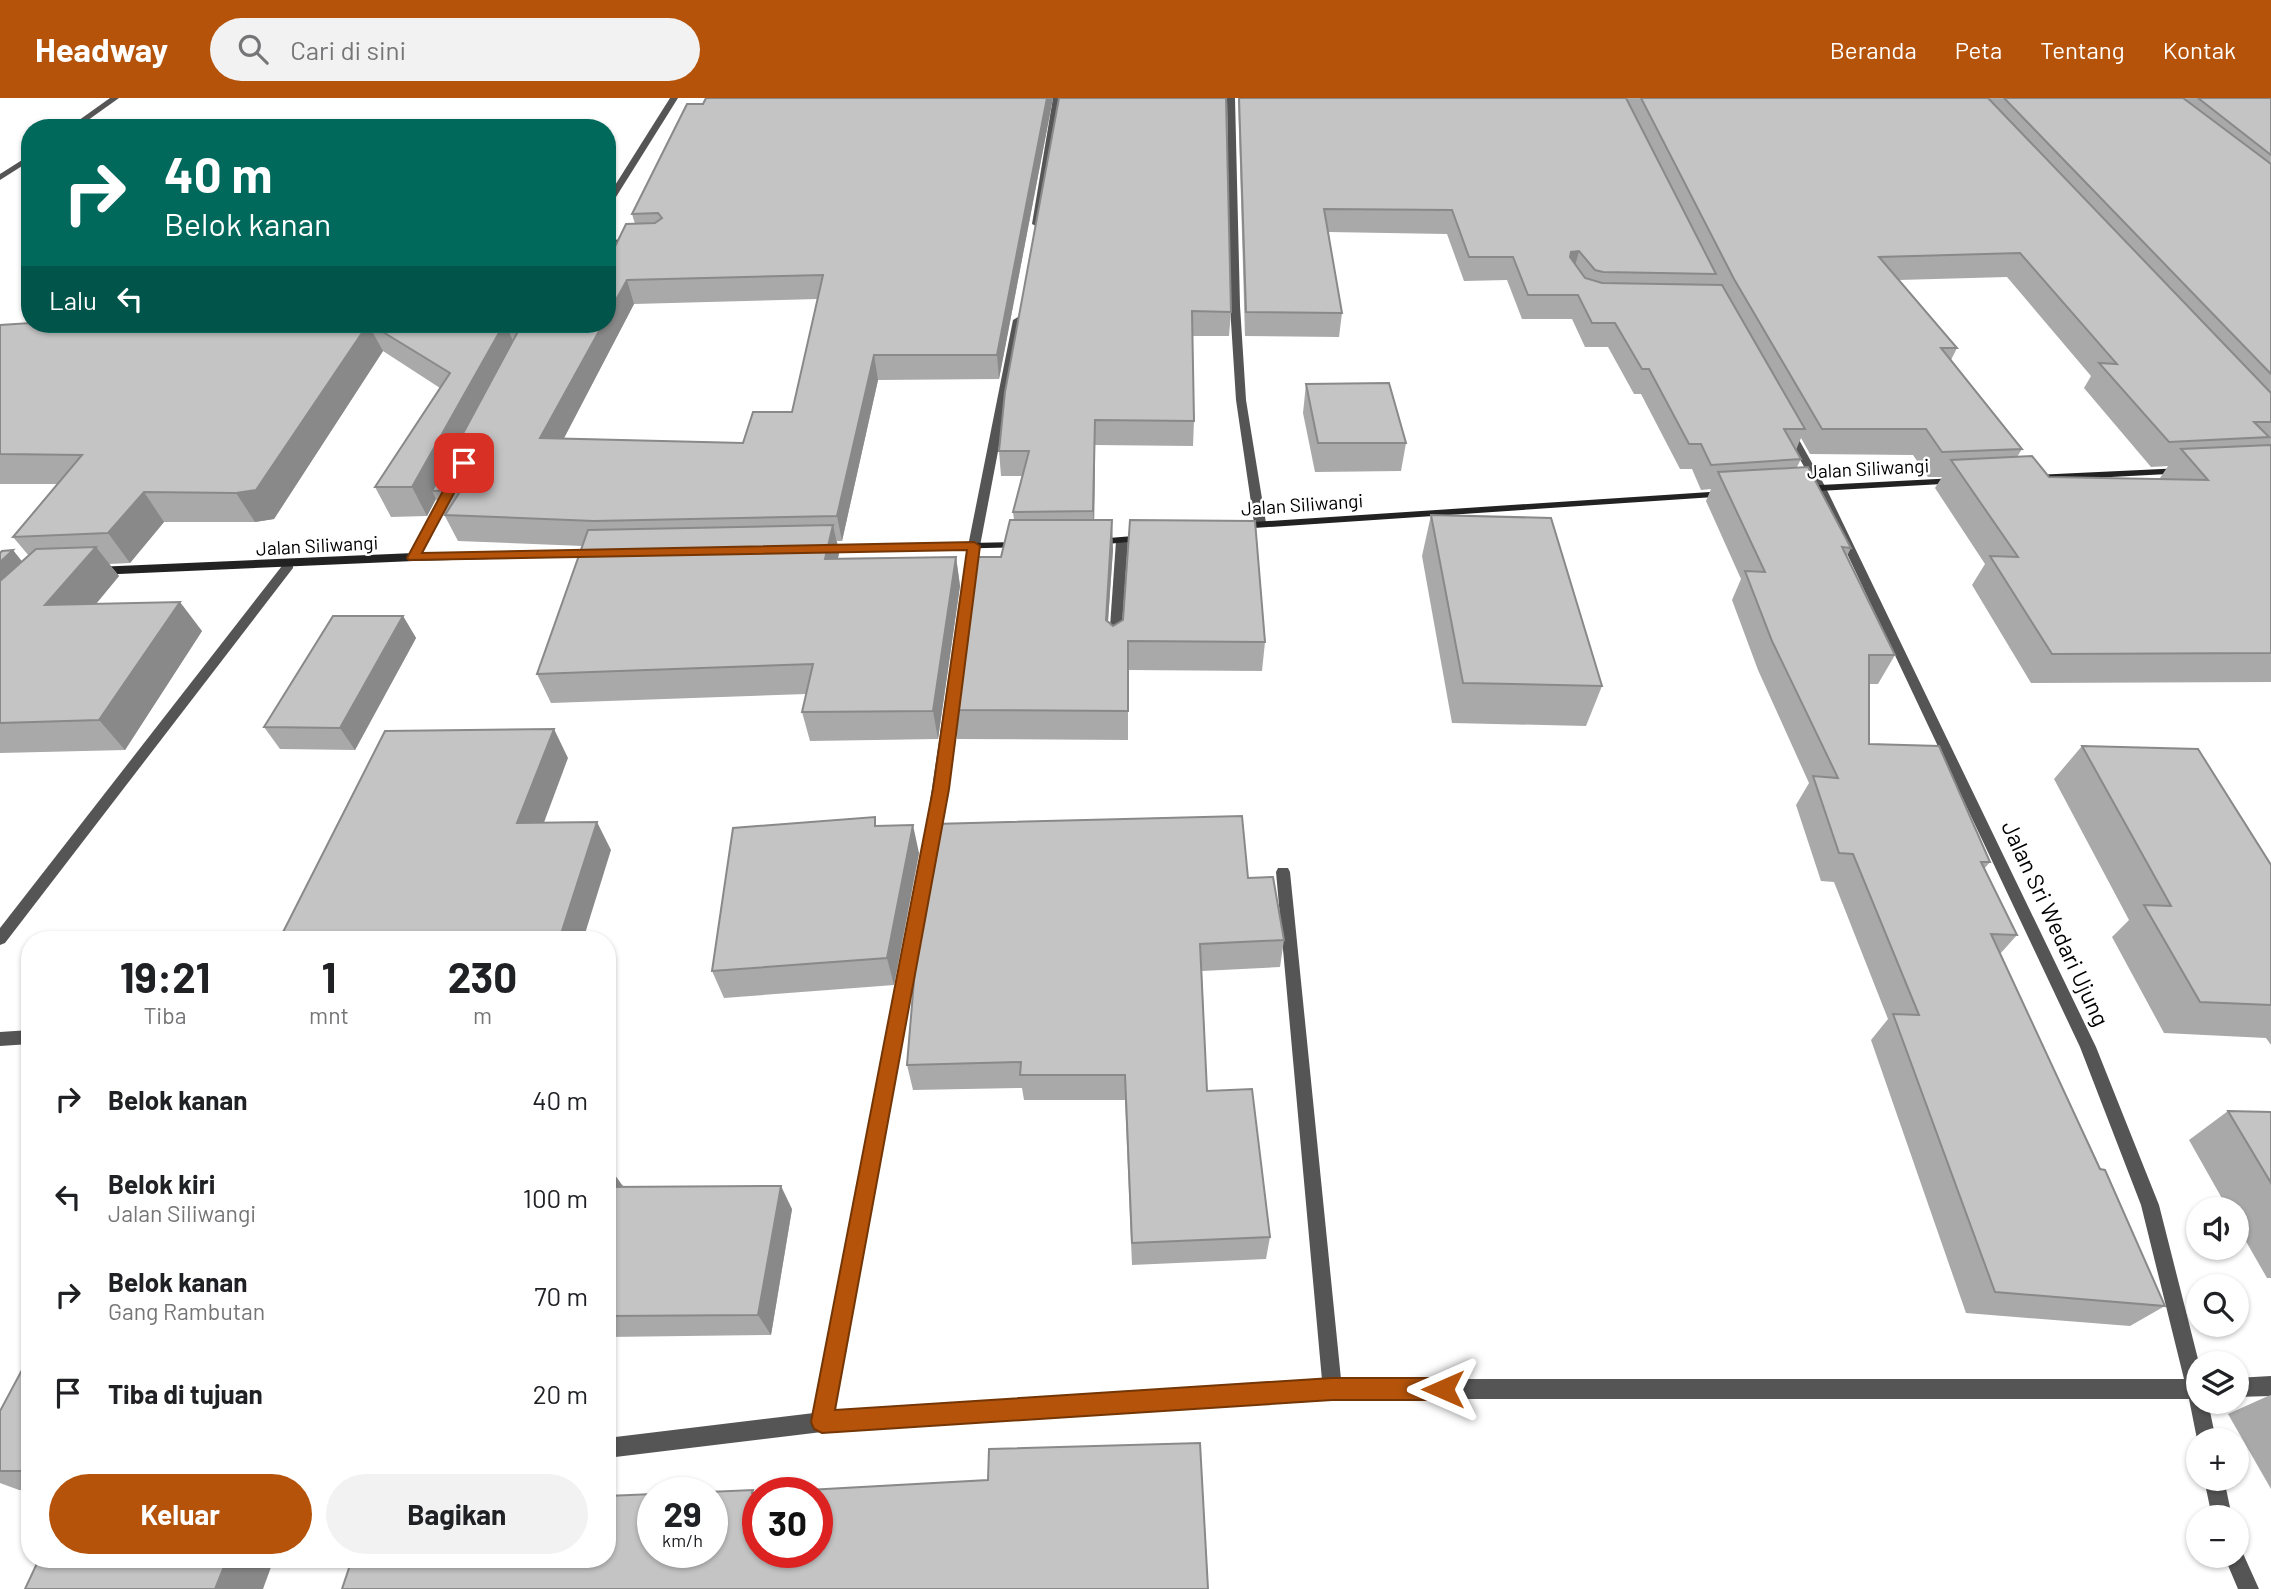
<!DOCTYPE html>
<html lang="id">
<meta charset="utf-8">
<style>
body{margin:0;font-family:Barlow,sans-serif;background:#f2f2f2;color:#202124;height:100vh;display:flex;flex-direction:column;font-size:26px;white-space:nowrap}
*{box-sizing:border-box;margin:0}
p{font-size:23px;color:#757577}
.icon{flex:none;width:38px;height:38px;fill:none;stroke:currentColor;stroke-width:2;stroke-linecap:round;stroke-linejoin:round}
.map{position:relative;flex:1;overflow:hidden}
.drawer{position:absolute;left:21px;top:833px;width:595px;height:637px;display:flex;flex-direction:column;background:#fff;border-radius:28px;box-shadow:0 2px 5px #0004}
.drawer>*{flex:none}
.hud{position:absolute;left:21px;top:21px;width:595px;height:214px;border-radius:28px;box-shadow:0 2px 5px #0004;background:#00695c;color:#fff;overflow:hidden}
.buttons{position:absolute;left:2186px;top:1099px;display:grid;gap:14px}
.buttons a{display:grid;place-items:center;width:63px;height:63px;border-radius:50%;background:#fff;box-shadow:0 2px 5px #0004;font-size:35px}
.speed{position:absolute;left:637px;top:1379px;display:flex;gap:14px;font-size:35px;font-weight:700;text-align:center}
.speed>*{display:grid;place-content:center;width:91px;height:91px;border-radius:50%;background:#fff;box-shadow:0 2px 5px #0004;line-height:1}
.speed small{font-size:18px;font-weight:400}
.speed .limit{border:10px solid #d22;background:#fff;color:#111}
.pin{position:absolute;display:grid;place-items:center;width:60px;height:60px;color:#fff;margin:-30px;border-radius:14px;box-shadow:0 4px 10px #0006}
.me{position:absolute;width:77px;margin:-38px;rotate:270deg;stroke-linejoin:round;filter:drop-shadow(0 0 5px #0008)}
.turn{display:flex;align-items:center;gap:24px;height:147px;padding:0 28px;font-size:32px}
.turn .icon{width:91px;height:91px;stroke-width:2.5}
.turn b{display:block;font-size:49px;line-height:60px}
.then{display:flex;align-items:center;height:66px;padding:0 28px;background:#0003;gap:14px;font-size:26px}
.eta{display:flex;justify-content:space-evenly;align-items:center;height:119px;text-align:center}
.eta b{font-size:42px;font-weight:700;line-height:49px}
.button{display:flex;gap:14px;margin-top:auto;padding:14px 28px}
.button a{flex:1;height:80px;border-radius:42px;background:#b45309;color:#fff;font-size:28px;font-weight:700;line-height:80px;text-align:center}
.button a+a{background:#f2f2f2;color:#202124}
ul{padding:0;list-style:none}
li{display:flex;align-items:center;gap:21px;height:98px;padding:0 28px}
li div{flex:1}
li b{display:block;font-size:26px}
li em{font-style:normal}
header{display:flex;align-items:center;gap:42px;box-sizing:border-box;height:98px;padding:0 35px;background:#b45309;color:#fff}
header strong{font-size:33px}
nav{display:flex;gap:38px;margin-inline-start:auto;font-size:24px}
.search{width:490px;height:63px;background:#f2f2f2;display:flex;align-items:center;gap:18px;box-sizing:border-box;padding:0 24px;border-radius:38px;color:#757577;font-size:26px}
.map>svg:first-child{display:block}
.lines{fill:none;stroke-linecap:round;stroke-linejoin:round}
.lane{fill:#555;fill-rule:evenodd}
.street{fill:#555;fill-rule:evenodd}
.secondary{fill:#222;fill-rule:evenodd}
.wall{fill:#a9a9a9;fill-rule:evenodd}
.shaded-wall{fill:#898989}
.building{fill:#c4c4c4;stroke:#898989;stroke-width:2;fill-rule:evenodd}
.route{fill:#b45309;stroke:#753606;stroke-width:2}
.labels{text-anchor:middle;dominant-baseline:central;stroke-width:5;stroke-linejoin:round;paint-order:stroke}
.far-street-label{font-size:19px;fill:#000;stroke:#fff}
.street-label{font-size:23px;fill:#000;stroke:#fff}
</style>
<header>
<strong>Headway</strong>
<div class="search"><svg class="icon" aria-label="search" viewBox="0 0 24 24"><circle cx="10" cy="10" r="6"/><path d="M15 15l6 6"/></svg>Cari di sini</div>
<nav><a>Beranda</a><a>Peta</a><a>Tentang</a><a>Kontak</a></nav>
</header>
<div class="map">
<svg width="2271" height="1491" viewBox="0 0 2271 1491">
<rect width="100%" height="100%" fill="#fff"/>
<g class="lines">
<g class="lane">
<polygon points="607,142 634,141 638,144 634,147 607,148"/>
<polygon points="1122,440 1128,443 1121,543 1115,547 1109,543 1116,443"/>
</g>
<g class="street">
<polygon points="110,0 119,0 77,30 68,30"/>
<polygon points="670,0 678,0 611,107 607,109 607,100"/>
<polygon points="1053,0 1061,0 1040,126 1036,128 1032,126"/>
<polygon points="1227,0 1235,0 1240,208 1246,302 1266,425 1260,428 1254,425 1236,302 1230,208"/>
<polygon points="30,57 30,63 0,82 0,76"/>
<polygon points="1018,219 1023,222 980,448 938,744 936,748 926,748 924,744 968,448 1013,222"/>
<polygon points="1788,328 1793,331 1826,390 2096,949 2159,1107 2199,1265 2198,1304 2208,1304 2216,1342 2198,1342 2198,1346 2189,1301 1332,1301 822,1334 607,1360 607,1340 814,1315 906,843 908,839 913,837 918,839 920,843 834,1314 1322,1282 1276,774 1278,770 1288,770 1290,774 1341,1281 2184,1281 2141,1107 2080,949 1816,390 1783,331"/>
<polygon points="448,390 453,393 420,459 418,461 410,461 408,459 443,393"/>
<polygon points="289,463 293,464 293,470 5,845 0,847 0,830 285,464"/>
<polygon points="30,932 30,946 0,948 0,934"/>
<polygon points="2271,1278 2271,1298 2236,1299 2236,1280"/>
<polygon points="2204,1381 2224,1381 2232,1419 2212,1419"/>
<polygon points="2236,1449 2241,1451 2259,1491 2238,1491 2224,1458 2236,1458"/>
</g>
<g class="secondary">
<polygon points="2183,370 2188,373 2187,375 2035,383 2030,380 2035,377"/>
<polygon points="1956,380 1960,381 1960,385 1801,394 1796,391 1801,388"/>
<polygon points="1725,393 1730,396 1729,398 1239,431 1233,428 1239,425"/>
<polygon points="1146,437 1150,438 1150,442 1096,447 1090,444 1096,441"/>
<polygon points="1020,444 1026,447 1024,449 820,454 814,451 820,448"/>
<polygon points="597,452 603,456 601,458 414,463 96,477 90,473 96,469 414,455"/>
</g>
</g>
<g class="wall">
<path d="M706 0H1053L999 281 878 282 842 443H837L839 455 838 460 956 459 960 488 938 641 810 643 802 614 806 596 551 605 537 576 583 448 458 443 436 401 427 418 391 419 375 389 440 290 383 253 274 421 255 424H164L130 465 109 466 119 478 96 506 202 533 125 652 0 655V455L22 464 29 458 13 439 57 386H0V227L30 226H607L635 126 632 116ZM818 201 792 314 743 345 564 340 634 206Z"/>
<polygon points="1059,0 1231,214 1229,238 1192,238 1194,323 1193,348 1095,347 1094,422 1113,451 1108,524 1113,528 1265,544 1262,573 1128,572 1128,642 957,641 953,612 1001,459 1014,422 1013,414 1022,378 1001,378 999,353"/>
<path d="M1238 0H2271V584L2031 585 1972 487 1985 466 1935 390 1942 379H1928L1913 357 1810 356 1801 340 1796 352 1801 361 1797 369 1851 450 1847 458 1895 557 1878 586H1869V646L1990 764 1984 771 2017 837 2000 856 2165 1208 2130 1228 1966 1215 1871 942 1888 921 1834 784 1821 783 1796 707 1809 685 1758 572 1732 502 1741 481 1706 403 1711 391 1701 392 1692 371H1680L1641 296H1634L1608 249H1585L1572 221H1522L1507 182 1464 183 1447 136 1328 134 1342 215 1339 239 1245 238ZM2007 179 2091 278 2084 290 2151 369 2168 368 2160 380 2161 381 2049 379 2017 359 2022 351 1951 262 1957 250 1899 182Z"/>
<polygon points="1306,286 1406,345 1401,373 1315,374 1303,315"/>
<polygon points="1431,417 1602,588 1586,628 1452,625 1422,458"/>
<polygon points="403,518 416,540 355,652 280,651 264,629"/>
<polygon points="2082,648 2271,767 2271,947 2266,940 2164,935 2112,839 2129,822 2054,681"/>
<polygon points="877,728 919,755 894,887 724,900 712,873"/>
<polygon points="1248,780 1284,842 1280,869 1202,873 1207,993 1270,1139 1266,1161 1132,1167 1125,1002 1024,1002 1022,990 913,992 907,967 914,881 909,858"/>
<polygon points="2228,1013 2271,1014 2271,1180 2267,1180 2236,1126 2236,1111 2228,1111 2189,1042"/>
<polygon points="607,1070 624,1089 792,1111 771,1237 607,1239"/>
<polygon points="30,1257 30,1392 19,1392 0,1385 0,1313"/>
<polygon points="2271,1297 2271,1391 2228,1316 2268,1298"/>
</g>
<g class="shaded-wall">
<polygon points="1047,0 1053,0 999,281 997,257"/>
<polygon points="1579,153 1573,176 1565,178 1571,154"/>
<polygon points="627,182 634,206 551,365 540,340 603,226 607,226 607,218"/>
<polygon points="368,226 383,253 274,421 255,424 236,395"/>
<polygon points="504,226 506,226 517,253 432,393 436,401 427,418 412,389"/>
<polygon points="874,257 878,282 842,443 837,418"/>
<polygon points="1095,322 1095,347 1094,438 1093,413"/>
<polygon points="144,394 164,424 130,465 108,435"/>
<polygon points="1112,422 1113,451 1106,551 1106,522"/>
<polygon points="833,427 839,455 832,490 825,461"/>
<polygon points="96,449 119,478 70,537 45,507"/>
<polygon points="13,452 37,482 0,519 0,464"/>
<polygon points="956,459 960,488 938,641 933,613"/>
<polygon points="180,504 202,533 125,652 99,622"/>
<polygon points="403,518 416,540 355,652 340,630"/>
<polygon points="554,631 568,660 533,754 517,725"/>
<polygon points="597,724 611,752 583,842 559,842"/>
<polygon points="913,727 919,755 894,887 887,860"/>
<polygon points="610,1070 627,1094 607,1094 607,1079"/>
<polygon points="781,1088 792,1111 771,1237 758,1217"/>
<polygon points="227,1461 274,1461 263,1491 215,1491"/>
</g>
<g class="building">
<polygon points="706,0 1047,0 997,257 874,257 837,418 594,423 445,417 461,392 432,393 522,226 603,226 540,340 743,345 753,314 792,314 823,177 627,182 607,218 607,165 626,126 655,125 662,120 658,115 632,116 687,6 703,6"/>
<polygon points="1059,0 1226,0 1231,214 1192,213 1194,323 1095,322 1093,413 1013,414 1029,353 999,353 1005,294"/>
<polygon points="1239,0 1626,0 1716,176 1603,174 1595,172 1579,153 1571,154 1570,159 1585,180 1602,185 1722,187 1805,331 1784,331 1801,361 1711,367 1701,346 1689,346 1649,271 1642,271 1615,225 1592,225 1578,197 1528,197 1513,159 1469,159 1452,112 1324,111 1342,215 1246,214"/>
<polygon points="1641,0 1988,0 2271,295 2271,324 2254,324 2269,339 2169,344 2099,265 2117,266 2020,155 1879,159 1957,250 1941,250 2022,351 1942,354 1926,331 1822,331 1734,181"/>
<polygon points="2004,0 2183,0 2271,66 2271,276"/>
<polygon points="2198,0 2271,0 2271,57"/>
<polygon points="30,225 30,226 368,226 256,392 236,395 144,394 108,435 13,439 82,357 0,356 0,227"/>
<polygon points="370,226 504,226 412,389 375,389 450,275"/>
<polygon points="1389,285 1406,345 1318,345 1306,286"/>
<polygon points="2271,347 2271,555 2052,556 1990,458 2018,459 1951,362 2032,358 2049,379 2208,382 2181,351"/>
<polygon points="1808,369 1851,450 1842,449 1895,557 1869,557 1869,646 1939,648 1990,764 1981,764 2017,837 1991,836 2100,1071 2105,1072 2165,1208 1995,1194 1893,916 1919,917 1853,756 1839,755 1813,678 1838,680 1772,543 1745,473 1765,474 1718,374"/>
<polygon points="1431,417 1551,420 1602,588 1463,585"/>
<polygon points="1010,422 1112,422 1106,522 1113,528 1123,522 1130,422 1255,423 1265,544 1128,543 1128,613 953,612 974,459 1001,459"/>
<polygon points="833,427 825,461 956,459 933,613 802,614 813,566 537,576 588,432"/>
<polygon points="96,449 45,507 180,504 99,622 0,625 0,483 36,451"/>
<polygon points="13,452 0,464 0,455 2,453"/>
<polygon points="333,518 403,518 340,630 264,629"/>
<polygon points="554,631 517,725 597,724 559,842 279,842 385,633"/>
<polygon points="2082,648 2198,651 2271,767 2271,907 2200,904 2144,807 2171,808"/>
<polygon points="1242,718 1248,780 1273,779 1284,842 1200,846 1207,993 1252,991 1270,1139 1132,1145 1125,977 1020,977 1021,964 907,967 916,858 909,858 934,726"/>
<polygon points="875,719 875,728 913,727 887,860 712,873 733,730"/>
<polygon points="2228,1013 2271,1014 2271,1085"/>
<polygon points="781,1088 758,1217 607,1218 607,1089"/>
<polygon points="30,1257 30,1373 0,1373 0,1313"/>
<path d="M1200 1345 1208 1491H342L352 1461H607V1398L653 1396V1454H712V1395H684L753 1392 752 1395 988 1382 989 1351ZM758 1395H817V1454H758Z"/>
<polygon points="39,1461 227,1461 215,1491 25,1491"/>
</g>
<polygon class="route" points="464,361 470,365 422,455 974,444 980,448 949,691 835,1312 1332,1280 1443,1280 1451,1284 1454,1291 1451,1299 1443,1302 1332,1302 822,1335 814,1331 811,1324 933,691 967,452 409,462 407,460 458,365"/>
<g class="labels">
<g class="far-street-label">
<text transform="translate(1868 370) rotate(-3)">Jalan Siliwangi</text>
<text transform="translate(1302 406) rotate(-4)">Jalan Siliwangi</text>
<text transform="translate(317 447) rotate(-3)">Jalan Siliwangi</text>
</g>
<g class="street-label">
<text transform="translate(2056 825) rotate(65)">Jalan Sri Wedari Ujung</text>
</g>
</g>
</svg>
<div class="buttons">
<a><svg class="icon" aria-label="sound" viewBox="0 0 24 24"><path d="M4 9h4l5-4v14l-5-4H4zM17 9q2 3 0 6"/></svg></a>
<a><svg class="icon" aria-label="search" viewBox="0 0 24 24"><circle cx="10" cy="10" r="6"/><path d="M15 15l6 6"/></svg></a>
<a><svg class="icon" aria-label="layers" viewBox="0 0 24 24"><path d="M12 4l9 5-9 5-9-5zM3 14l9 5 9-5"/></svg></a>
<a>+</a>
<a>−</a>
</div>
<div class="speed"><div>29<small>km/h</small></div><div class="limit">30</div></div>
<div class="pin" style="left:464px;top:365px;background:#d93025"><svg class="icon" aria-label="arrive" viewBox="0 0 24 24"><path d="M6 21V4h12l-3 4 3 4H6"/></svg></div>
<svg class="me" style="left:1443px;top:1291px" viewBox="-20 -20 40 40"><path d="M0-17L14 15 0 8-14 15z" fill="#b45309" stroke="#fff" stroke-width="4"/></svg>
<div class="hud">
<div class="turn"><svg class="icon" aria-label="right" viewBox="0 0 24 24"><path d="M7 20v-9h11M14 6l5 5-5 5"/></svg><div><b>40 m</b>Belok kanan</div></div>
<div class="then">Lalu<svg class="icon" aria-label="left" viewBox="0 0 24 24"><path d="M17 20v-9H6M10 6l-5 5 5 5"/></svg></div>
</div>
<section class="drawer">
<div class="eta">
<div><b>19:21</b><p>Tiba</p></div>
<div><b>1</b><p>mnt</p></div>
<div><b>230</b><p>m</p></div>
</div>
<ul>
<li><svg class="icon" aria-label="right" viewBox="0 0 24 24"><path d="M7 20v-9h11M14 6l5 5-5 5"/></svg><div><b>Belok kanan</b></div><em>40 m</em></li>
<li><svg class="icon" aria-label="left" viewBox="0 0 24 24"><path d="M17 20v-9H6M10 6l-5 5 5 5"/></svg><div><b>Belok kiri</b><p>Jalan Siliwangi</p></div><em>100 m</em></li>
<li><svg class="icon" aria-label="right" viewBox="0 0 24 24"><path d="M7 20v-9h11M14 6l5 5-5 5"/></svg><div><b>Belok kanan</b><p>Gang Rambutan</p></div><em>70 m</em></li>
<li><svg class="icon" aria-label="arrive" viewBox="0 0 24 24"><path d="M6 21V4h12l-3 4 3 4H6"/></svg><div><b>Tiba di tujuan</b></div><em>20 m</em></li>
</ul>
<div class="button"><a>Keluar</a><a>Bagikan</a></div>
</section>
</div>
